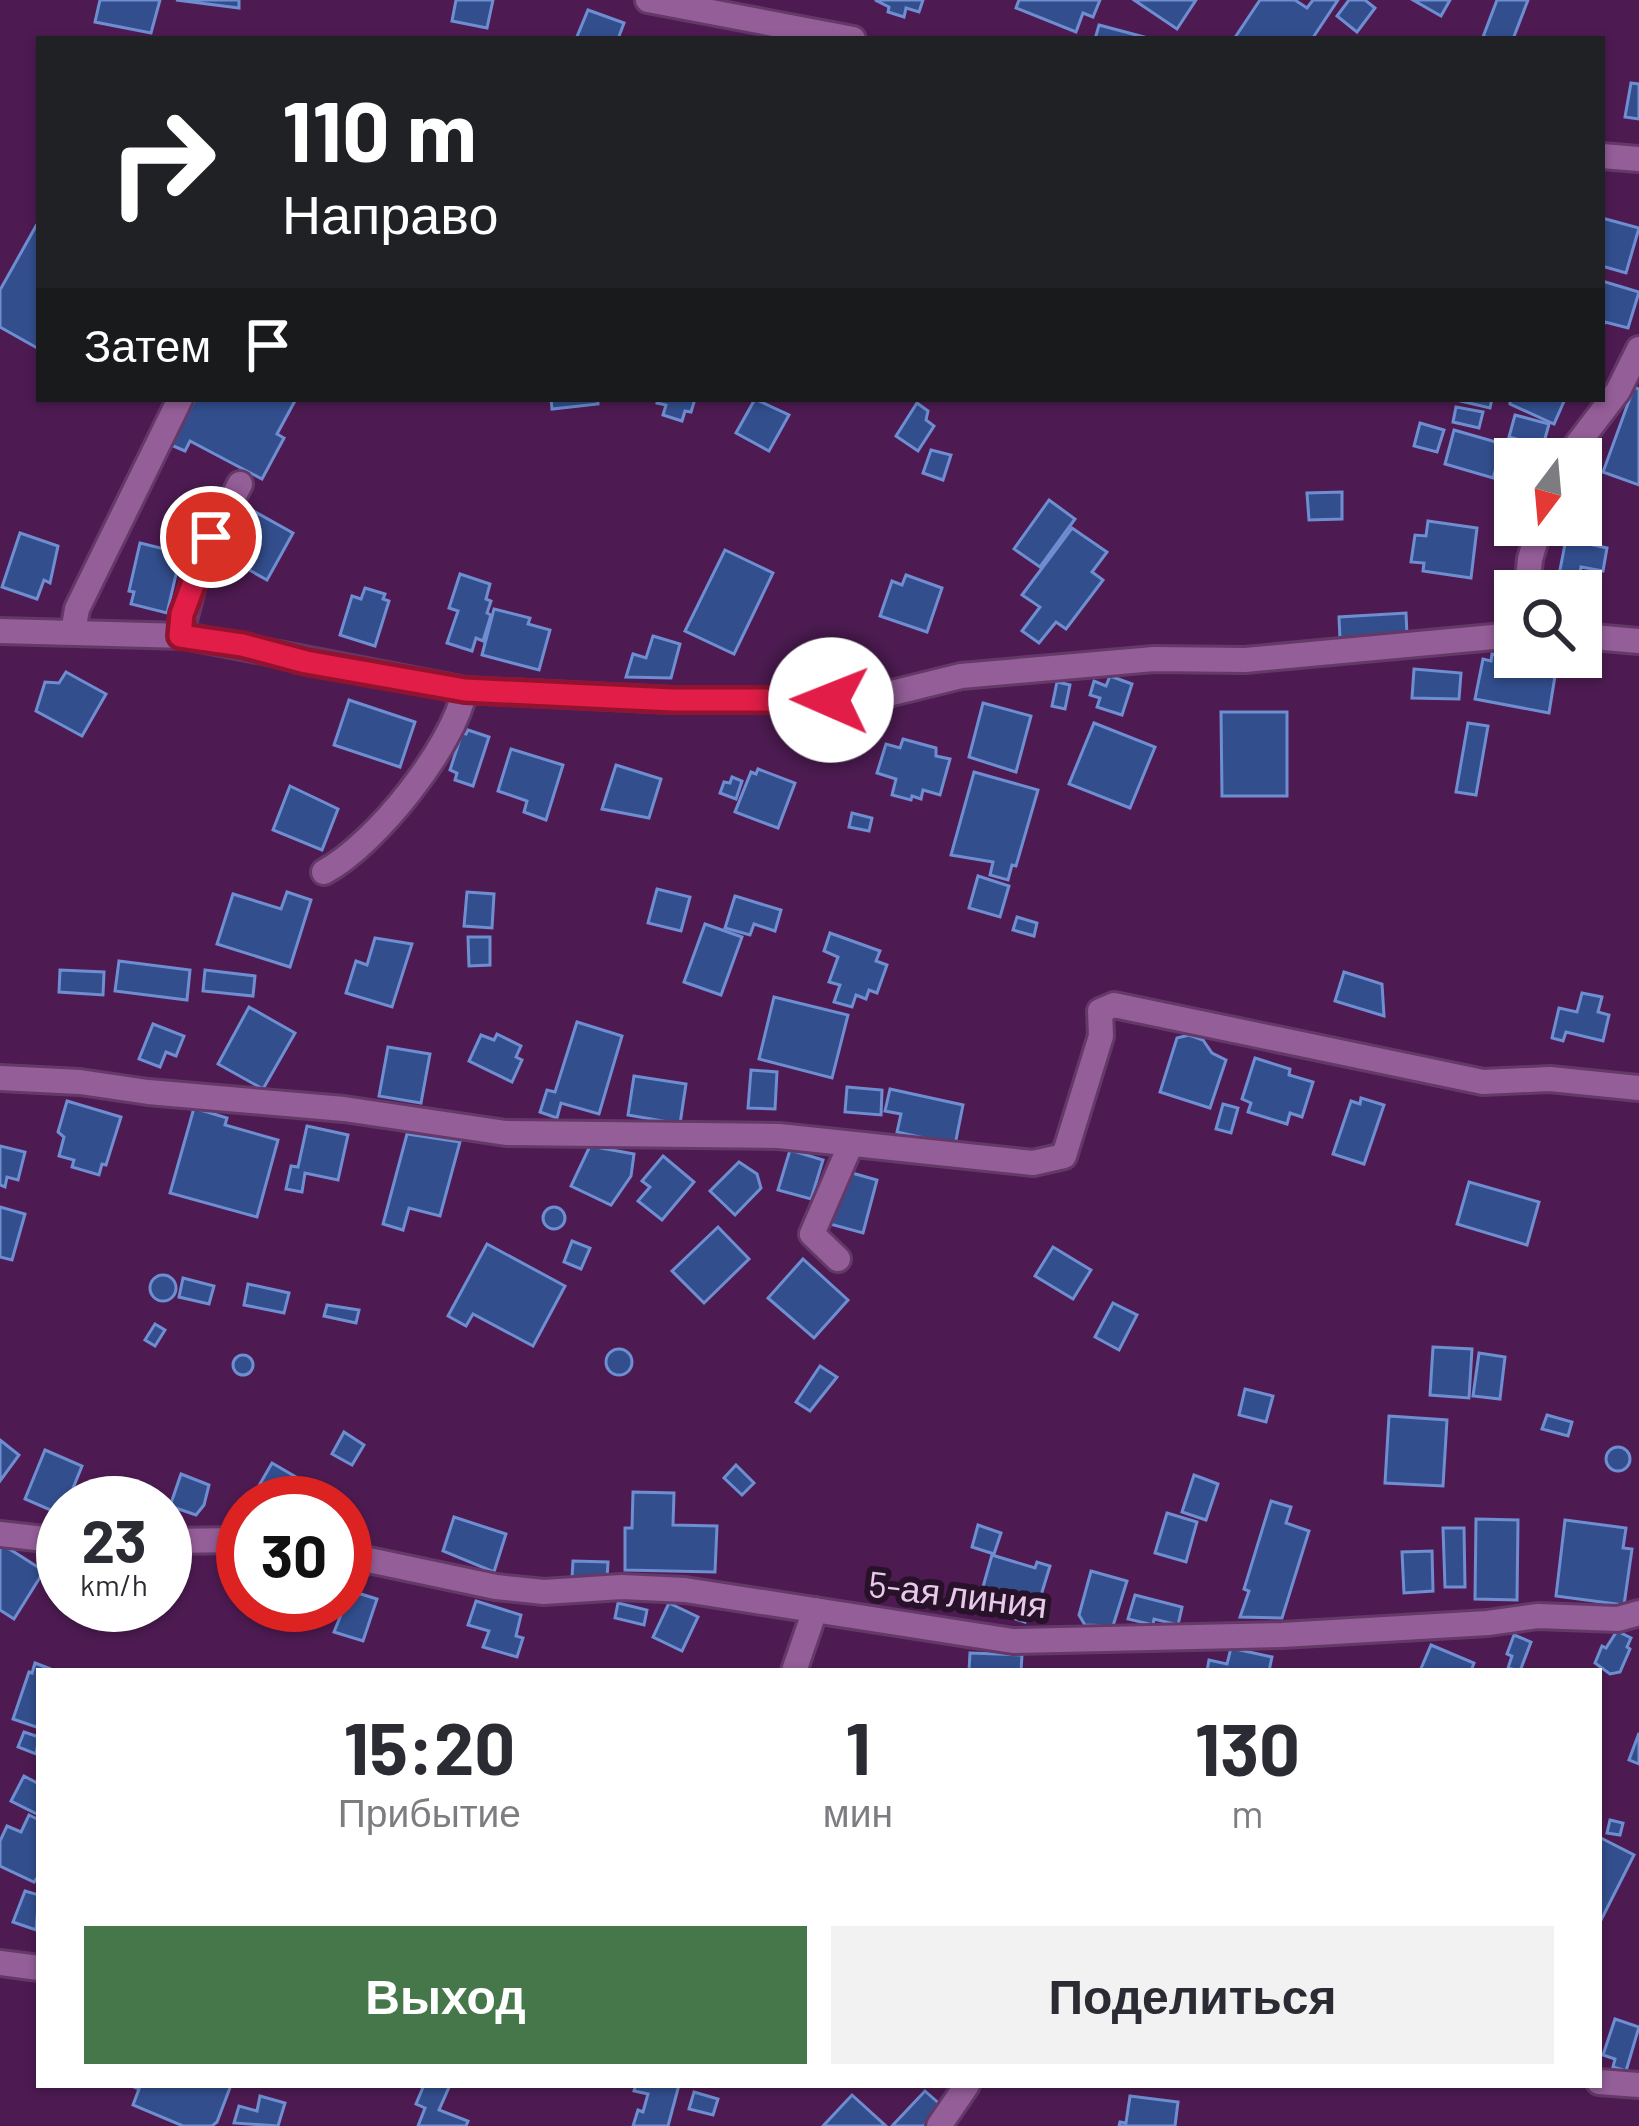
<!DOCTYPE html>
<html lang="ru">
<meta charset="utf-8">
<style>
body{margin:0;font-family:Barlow,sans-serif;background:#f2f2f3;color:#2b2b33;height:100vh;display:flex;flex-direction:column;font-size:45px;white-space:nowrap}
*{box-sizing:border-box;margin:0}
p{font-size:39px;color:#7c7c81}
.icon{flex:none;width:66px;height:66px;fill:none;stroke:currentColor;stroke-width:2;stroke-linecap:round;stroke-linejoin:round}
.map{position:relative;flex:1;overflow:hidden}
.sheet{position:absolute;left:36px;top:1668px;width:1566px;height:420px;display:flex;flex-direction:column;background:#fff;border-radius:0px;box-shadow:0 3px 9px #0004}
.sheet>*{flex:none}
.hud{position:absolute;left:36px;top:36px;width:1569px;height:366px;border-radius:0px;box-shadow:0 3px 9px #0004;background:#202124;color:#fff;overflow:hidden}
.needle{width:78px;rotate:196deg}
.controls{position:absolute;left:1494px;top:438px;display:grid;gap:24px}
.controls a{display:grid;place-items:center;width:108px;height:108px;border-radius:0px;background:#fff;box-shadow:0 3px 9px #0004;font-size:60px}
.speed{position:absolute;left:36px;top:1476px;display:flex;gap:24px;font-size:60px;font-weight:700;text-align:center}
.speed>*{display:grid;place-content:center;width:156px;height:156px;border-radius:50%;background:#fff;box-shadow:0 3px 9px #0004;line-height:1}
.speed small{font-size:30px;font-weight:400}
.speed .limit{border:18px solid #d22;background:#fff;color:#111}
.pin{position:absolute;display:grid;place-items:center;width:102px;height:102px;color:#fff;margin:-51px;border:6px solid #fff;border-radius:50%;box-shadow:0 3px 12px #0007}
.me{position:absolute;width:132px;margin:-66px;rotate:271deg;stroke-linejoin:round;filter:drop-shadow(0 0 9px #0008)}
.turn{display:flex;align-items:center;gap:42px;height:252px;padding:0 48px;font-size:54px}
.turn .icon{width:156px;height:156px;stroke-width:2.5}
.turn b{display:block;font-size:84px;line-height:102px}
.then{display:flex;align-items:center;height:114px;padding:0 48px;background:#0003;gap:24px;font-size:45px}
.eta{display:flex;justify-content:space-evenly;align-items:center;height:204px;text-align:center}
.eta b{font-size:72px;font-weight:700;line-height:84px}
.button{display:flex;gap:24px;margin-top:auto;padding:24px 48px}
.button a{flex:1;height:138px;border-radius:0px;background:#45774b;color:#fff;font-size:48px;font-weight:700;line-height:138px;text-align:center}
.button a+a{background:#f2f2f3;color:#2b2b33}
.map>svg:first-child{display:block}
.building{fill:#324e8d;stroke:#6e8ed1;stroke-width:3}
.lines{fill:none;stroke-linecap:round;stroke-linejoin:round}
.street-casing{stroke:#643968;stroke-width:30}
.street{stroke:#945e98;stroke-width:24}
.route-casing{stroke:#92132f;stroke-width:30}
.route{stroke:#e11d48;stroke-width:21}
.labels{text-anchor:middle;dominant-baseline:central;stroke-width:12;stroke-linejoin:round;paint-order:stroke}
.street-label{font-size:36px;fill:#e7cae9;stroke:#271229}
</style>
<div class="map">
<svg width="1639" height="2126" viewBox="0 0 1639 2126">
<rect width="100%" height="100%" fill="#4d1b52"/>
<g class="building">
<polygon points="100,0 160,0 151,33 95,22"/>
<polygon points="176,0 239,0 239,8"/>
<polygon points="456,0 493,0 487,28 452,21"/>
<polygon points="875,0 923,0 919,12 906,8 904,17 888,12 889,7"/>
<polygon points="1019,0 1100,0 1093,17 1083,13 1076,32 1016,8"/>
<polygon points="1134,0 1196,0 1177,29"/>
<polygon points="1260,0 1295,0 1307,8 1313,0 1338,0 1312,39 1234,39"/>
<polygon points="1349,0 1365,0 1375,8 1357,32 1337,16"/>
<polygon points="1413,0 1450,0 1441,16"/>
<polygon points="1497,0 1528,0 1513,39 1483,37"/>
<polygon points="588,10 624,23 618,39 576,39"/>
<polygon points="1099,25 1144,37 1144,39 1095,39"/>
<polygon points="1631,83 1639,84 1639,119 1625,117"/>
<polygon points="1602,218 1639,228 1626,273 1602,266"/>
<polygon points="36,226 39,228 39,349 0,327 0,290"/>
<polygon points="1602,281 1639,292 1628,328 1605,322 1602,328"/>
<polygon points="1634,387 1639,389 1639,485 1603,472"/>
<polygon points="195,399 296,399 277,434 284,438 262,479 190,441 185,451 171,445"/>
<polygon points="551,399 598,399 598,404 552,409"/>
<polygon points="658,399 695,399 691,412 685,411 682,421 663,415 666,405 657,403"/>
<polygon points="755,399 789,415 769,451 736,433"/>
<polygon points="1452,399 1492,399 1490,408"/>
<polygon points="1510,399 1565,399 1554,424 1510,404"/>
<polygon points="917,403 928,411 926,420 934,426 918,451 896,436"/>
<polygon points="1456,407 1483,412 1479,428 1453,422"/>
<polygon points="1515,415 1549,424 1543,446 1509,437"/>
<polygon points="1420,423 1444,430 1437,452 1414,446"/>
<polygon points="1454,430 1503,444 1493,478 1445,464"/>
<polygon points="931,450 951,455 943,480 923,473"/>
<polygon points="1342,492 1342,519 1309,520 1307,493"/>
<polygon points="1049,500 1075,519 1040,567 1014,549"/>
<polygon points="248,508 293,533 267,580 221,554"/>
<polygon points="1428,521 1477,528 1471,578 1423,571 1424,563 1411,562 1415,535 1426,536"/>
<polygon points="1072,528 1107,552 1092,572 1103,580 1066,629 1056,622 1039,643 1022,631 1040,607 1022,595"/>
<polygon points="20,533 58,546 50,583 44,580 37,599 2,587"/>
<polygon points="1566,539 1607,548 1603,571 1581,567 1579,578 1559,575"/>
<polygon points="140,543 181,553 167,613 131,604 134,592 129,591"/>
<polygon points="725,550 773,573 734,654 685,631"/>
<polygon points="460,574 490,584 486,599 491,601 487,613 491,615 483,641 476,638 472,651 447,643 458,611 449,608"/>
<polygon points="906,575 942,588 927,632 880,616 892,581 902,585"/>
<polygon points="1550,583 1578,585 1578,591 1550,591"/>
<polygon points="365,588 385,594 383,599 389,601 375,646 340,635 352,596 361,599"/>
<polygon points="494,609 530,618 528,624 550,630 539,670 482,655"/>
<polygon points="1406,613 1407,635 1340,639 1339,617"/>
<polygon points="653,636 680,644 671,678 626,677 633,654 646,658"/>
<polygon points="1492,654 1529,661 1527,671 1555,676 1549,713 1475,699 1483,659 1491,661"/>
<polygon points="1414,669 1461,673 1459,699 1412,698"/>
<polygon points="66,672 106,694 82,736 36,711 45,682 59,683"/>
<polygon points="1110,676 1132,684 1122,715 1097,707 1100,698 1090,695 1094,681 1106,686"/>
<polygon points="1057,682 1070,685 1065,709 1052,706"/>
<polygon points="349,700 415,722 400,767 334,745"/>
<polygon points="983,703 1031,716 1016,772 969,757"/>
<polygon points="1221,712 1287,712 1287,796 1222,796"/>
<polygon points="1094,723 1155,747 1130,808 1069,784"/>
<polygon points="1468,723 1488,726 1476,795 1456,792"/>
<polygon points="468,730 489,737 473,786 455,780 457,773 450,770 462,733 466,734"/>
<polygon points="903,739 936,748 936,756 950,759 940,795 923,790 921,799 912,796 911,800 892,795 896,779 877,773 886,744 900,748"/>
<polygon points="511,749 563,765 546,820 524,812 527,801 498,791"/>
<polygon points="616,765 661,779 649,818 602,809"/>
<polygon points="758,769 795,783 778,828 735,812 751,772 756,774"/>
<polygon points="974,772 1038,790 1016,866 1012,865 1008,880 990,875 993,862 951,855"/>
<polygon points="732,777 742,781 736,799 720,793 724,782 730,783"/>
<polygon points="290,786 338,809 322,850 273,830"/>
<polygon points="852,813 872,818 869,831 849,827"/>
<polygon points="978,876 1009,886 1000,917 969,908"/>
<polygon points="657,889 690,897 681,931 648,923"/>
<polygon points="287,892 311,900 290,967 217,944 233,894 281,909"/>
<polygon points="467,892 494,894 492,928 464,926"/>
<polygon points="735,896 781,910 775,931 754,924 750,935 725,928"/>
<polygon points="1017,917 1037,923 1034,936 1013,930"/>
<polygon points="705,924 742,937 721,995 684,982"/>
<polygon points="830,933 880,951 876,961 887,965 877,993 869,990 866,999 856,995 852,1007 834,1002 840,985 829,982 838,957 824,951"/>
<polygon points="468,937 490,937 490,965 469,966"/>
<polygon points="375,938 412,944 392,1007 346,993 356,961 367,965"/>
<polygon points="119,961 190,970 187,1000 115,991"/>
<polygon points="60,970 104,972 103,995 59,992"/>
<polygon points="205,970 255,976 253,996 203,991"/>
<polygon points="1344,972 1382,984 1384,1016 1335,1001"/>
<polygon points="1582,993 1602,997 1598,1012 1609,1015 1603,1041 1566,1032 1563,1041 1552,1038 1559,1008 1577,1012"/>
<polygon points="774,997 848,1015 832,1078 759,1059"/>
<polygon points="249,1007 295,1033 263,1089 218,1064"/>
<polygon points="577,1022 622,1036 599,1114 561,1103 557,1118 540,1112 547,1090 555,1092"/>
<polygon points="153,1024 184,1036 176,1056 166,1052 160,1067 139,1059"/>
<polygon points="497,1034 521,1046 516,1057 522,1060 512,1082 469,1061 481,1035 494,1040"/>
<polygon points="1189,1035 1203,1040 1212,1053 1226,1060 1210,1108 1160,1092 1177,1038"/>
<polygon points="388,1047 430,1054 421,1103 379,1096"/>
<polygon points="1255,1058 1290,1069 1289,1075 1313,1082 1302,1117 1290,1113 1287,1124 1248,1112 1251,1103 1242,1099"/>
<polygon points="751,1070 777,1072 775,1109 748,1108"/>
<polygon points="634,1076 686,1084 680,1124 628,1115"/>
<polygon points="847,1087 882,1090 881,1115 845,1112"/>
<polygon points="890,1089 963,1105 955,1145 897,1132 901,1114 885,1111"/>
<polygon points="1361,1098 1384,1105 1364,1164 1333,1154 1351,1101 1360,1104"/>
<polygon points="67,1101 121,1117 106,1165 102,1164 99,1175 72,1167 74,1160 59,1156 64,1137 58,1132"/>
<polygon points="1223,1104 1238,1108 1231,1133 1216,1129"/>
<polygon points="194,1108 227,1118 225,1125 278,1140 257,1217 170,1193"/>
<polygon points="307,1126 348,1135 338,1180 305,1173 302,1192 286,1189 291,1166 298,1167"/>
<polygon points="407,1134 460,1142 440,1216 409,1208 403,1230 383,1224"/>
<polygon points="0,1146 25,1152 18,1180 7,1177 5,1187 0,1185"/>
<polygon points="590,1146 634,1154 631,1176 611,1205 571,1186"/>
<polygon points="790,1150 823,1160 811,1199 778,1190"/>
<polygon points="663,1156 694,1182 662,1220 638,1201 650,1187 642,1181"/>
<polygon points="739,1162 757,1174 761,1188 735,1215 710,1191"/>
<polygon points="845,1171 877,1180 863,1233 830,1224"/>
<polygon points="1469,1182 1539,1202 1527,1245 1457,1224"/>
<circle cx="554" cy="1218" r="11"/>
<polygon points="0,1207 25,1214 12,1260 0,1257"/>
<polygon points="718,1227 749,1259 704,1303 672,1271"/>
<polygon points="572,1241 590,1248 581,1269 564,1262"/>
<polygon points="487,1244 565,1286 533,1346 473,1314 466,1326 448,1316"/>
<polygon points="1053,1247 1091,1270 1073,1299 1035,1276"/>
<polygon points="803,1259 848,1300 814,1338 768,1298"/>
<circle cx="163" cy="1288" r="13"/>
<polygon points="183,1278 214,1286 209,1304 179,1297"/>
<polygon points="248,1284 289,1293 284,1313 244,1305"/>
<polygon points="1113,1303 1137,1315 1119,1350 1095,1337"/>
<polygon points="327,1305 359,1310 356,1323 324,1316"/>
<polygon points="155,1324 165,1330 155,1346 145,1340"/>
<polygon points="1433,1347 1472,1349 1469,1398 1430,1395"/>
<circle cx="619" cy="1362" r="13"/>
<polygon points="1479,1353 1505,1357 1500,1399 1473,1396"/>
<circle cx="243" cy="1365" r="10"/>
<polygon points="820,1366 837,1377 810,1411 796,1402"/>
<polygon points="1245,1389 1273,1396 1266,1422 1239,1415"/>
<polygon points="1547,1415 1572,1422 1568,1436 1542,1429"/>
<polygon points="1389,1416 1447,1420 1443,1486 1385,1483"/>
<polygon points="344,1432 364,1445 352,1465 332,1454"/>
<polygon points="0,1440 19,1455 0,1481"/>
<circle cx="1618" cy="1459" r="12"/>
<polygon points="45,1450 82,1466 67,1503 63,1503 62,1515 25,1499"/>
<polygon points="272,1463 308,1484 297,1503 249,1503"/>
<polygon points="736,1465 754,1483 742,1495 724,1478"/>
<polygon points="181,1474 209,1485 204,1505 196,1515 170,1506"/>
<polygon points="1194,1475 1218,1484 1206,1520 1182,1512"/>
<polygon points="633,1492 674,1493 673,1525 717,1526 715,1572 625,1570 625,1528 632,1528"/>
<polygon points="1271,1501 1291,1507 1286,1523 1309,1531 1282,1618 1240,1617 1249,1591 1244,1589"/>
<polygon points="1167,1513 1197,1522 1186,1562 1155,1553"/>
<polygon points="454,1517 506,1534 494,1572 443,1551"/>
<polygon points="1476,1519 1518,1520 1517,1600 1475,1599"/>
<polygon points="1565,1520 1626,1528 1623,1548 1632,1549 1624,1605 1556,1596"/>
<polygon points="978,1525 1001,1533 994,1554 972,1547"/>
<polygon points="1443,1528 1464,1528 1465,1587 1445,1587"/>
<polygon points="0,1543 44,1571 14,1619 0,1610"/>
<polygon points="1432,1551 1433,1591 1404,1593 1402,1552"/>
<polygon points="992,1555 1035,1568 1037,1562 1050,1566 1035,1615 1028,1613 1025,1622 1006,1616 1008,1610 979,1601"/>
<polygon points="573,1561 608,1562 607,1579 572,1578"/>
<polygon points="1091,1571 1127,1581 1113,1626 1085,1625 1079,1615"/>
<polygon points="345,1589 377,1599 363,1641 334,1632 345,1605"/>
<polygon points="1135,1595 1182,1607 1178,1625 1154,1619 1153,1625 1128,1619"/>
<polygon points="476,1601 521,1615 516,1636 523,1638 517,1657 483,1647 489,1631 468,1625"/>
<polygon points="618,1603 647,1610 644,1625 615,1618"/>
<polygon points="669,1603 698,1617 682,1651 653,1637"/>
<polygon points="1617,1631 1631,1638 1627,1647 1630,1649 1620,1672 1610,1674 1595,1663 1602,1646 1606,1648"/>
<polygon points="1514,1635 1531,1642 1520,1671 1508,1668 1512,1656 1507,1654"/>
<polygon points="1431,1645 1474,1663 1471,1671 1420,1671"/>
<polygon points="1231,1648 1272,1657 1269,1671 1207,1671 1209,1660 1227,1664"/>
<polygon points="970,1653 1022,1655 1021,1671 969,1671"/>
<polygon points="35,1663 48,1668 39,1671 39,1728 13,1719 29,1672 32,1673"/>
<polygon points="24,1732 39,1737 36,1754 18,1747"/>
<polygon points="1639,1733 1639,1764 1629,1760"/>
<polygon points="24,1776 39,1784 39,1815 11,1801"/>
<polygon points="29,1815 39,1820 39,1875 34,1882 0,1866 0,1841 7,1826 21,1832"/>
<polygon points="1610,1820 1623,1823 1620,1835 1607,1833"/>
<polygon points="1599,1837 1634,1855 1599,1924"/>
<polygon points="25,1891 39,1895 36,1930 13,1922"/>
<polygon points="1615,2019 1639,2027 1626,2071 1613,2067 1615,2059 1603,2055"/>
<polygon points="129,2085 231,2085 217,2122 212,2126 183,2126 133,2105 139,2089"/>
<polygon points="424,2085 450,2085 439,2110 468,2121 466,2126 418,2126 425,2108 416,2104"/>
<polygon points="636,2085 679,2085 668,2126 633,2126 638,2110 643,2112 648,2094 634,2091"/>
<polygon points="925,2091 942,2106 924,2126 892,2126"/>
<polygon points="694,2092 718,2099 713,2115 689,2109"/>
<polygon points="852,2095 886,2126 823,2126"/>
<polygon points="260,2096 285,2103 278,2126 234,2123 239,2106 257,2111"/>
<polygon points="1130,2096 1178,2102 1175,2126 1119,2126 1120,2122 1126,2123"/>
</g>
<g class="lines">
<defs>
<g id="street">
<polyline points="648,0 853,39"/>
<polyline points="1602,156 1639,159"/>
<polyline points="1566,459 1618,391 1639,349"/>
<polyline points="1527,591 1530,559 1540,525"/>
<polyline points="0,631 185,636 465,690 673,700 831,700 892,693 961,676 1154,659 1245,660 1515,635"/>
<polyline points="73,632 77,609 180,399"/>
<polyline points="180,636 198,565 240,484"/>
<polyline points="1581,636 1639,641"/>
<path d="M324 872C376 844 453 747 465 690"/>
<polyline points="0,1078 80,1082 148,1092 344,1109 506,1133 779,1136 1033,1163 1064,1156 1101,1036 1100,1011 1114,1005 1483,1082 1550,1079 1639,1088"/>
<polyline points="838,1259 812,1234 850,1146"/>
<polyline points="0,1534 63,1541"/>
<polyline points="165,1541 243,1540"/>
<polyline points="345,1555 496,1587 544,1592 622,1587 685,1590 1013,1641 1282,1635 1488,1623 1538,1616 1618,1619 1639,1613"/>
<polyline points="794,1671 815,1610"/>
<polyline points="0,1963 39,1968"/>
<polyline points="1599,2082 1639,2085"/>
<polyline points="939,2126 967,2085"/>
</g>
</defs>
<use href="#street" class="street-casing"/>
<use href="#street" class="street"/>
</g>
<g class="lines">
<defs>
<polyline id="route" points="211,537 182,614 180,636 242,645 306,662 465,690 673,700 831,700"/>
</defs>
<use href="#route" class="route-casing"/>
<use href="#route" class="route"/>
</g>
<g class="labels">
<g class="street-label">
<text transform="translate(958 1593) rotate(7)">5-ая линия</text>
</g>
</g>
</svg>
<div class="controls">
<a><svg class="needle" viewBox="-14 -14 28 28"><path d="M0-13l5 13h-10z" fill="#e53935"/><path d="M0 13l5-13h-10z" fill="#7c7c81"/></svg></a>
<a><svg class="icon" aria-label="search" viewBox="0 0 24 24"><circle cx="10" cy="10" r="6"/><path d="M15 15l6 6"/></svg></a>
</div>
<div class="speed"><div>23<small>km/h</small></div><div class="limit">30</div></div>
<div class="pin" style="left:211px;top:537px;background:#d93025"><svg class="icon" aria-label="arrive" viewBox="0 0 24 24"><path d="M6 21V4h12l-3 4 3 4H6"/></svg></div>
<svg class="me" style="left:831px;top:700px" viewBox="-20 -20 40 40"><circle r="19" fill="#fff"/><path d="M0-13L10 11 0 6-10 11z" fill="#e11d48"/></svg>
<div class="hud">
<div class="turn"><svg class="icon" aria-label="right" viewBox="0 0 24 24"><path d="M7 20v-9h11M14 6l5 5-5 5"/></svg><div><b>110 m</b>Направо</div></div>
<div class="then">Затем<svg class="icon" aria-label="arrive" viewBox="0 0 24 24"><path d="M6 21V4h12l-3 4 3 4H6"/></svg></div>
</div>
<section class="sheet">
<div class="eta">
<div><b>15:20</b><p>Прибытие</p></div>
<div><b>1</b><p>мин</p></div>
<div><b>130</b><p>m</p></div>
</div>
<div class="button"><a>Выход</a><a>Поделиться</a></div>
</section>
</div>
